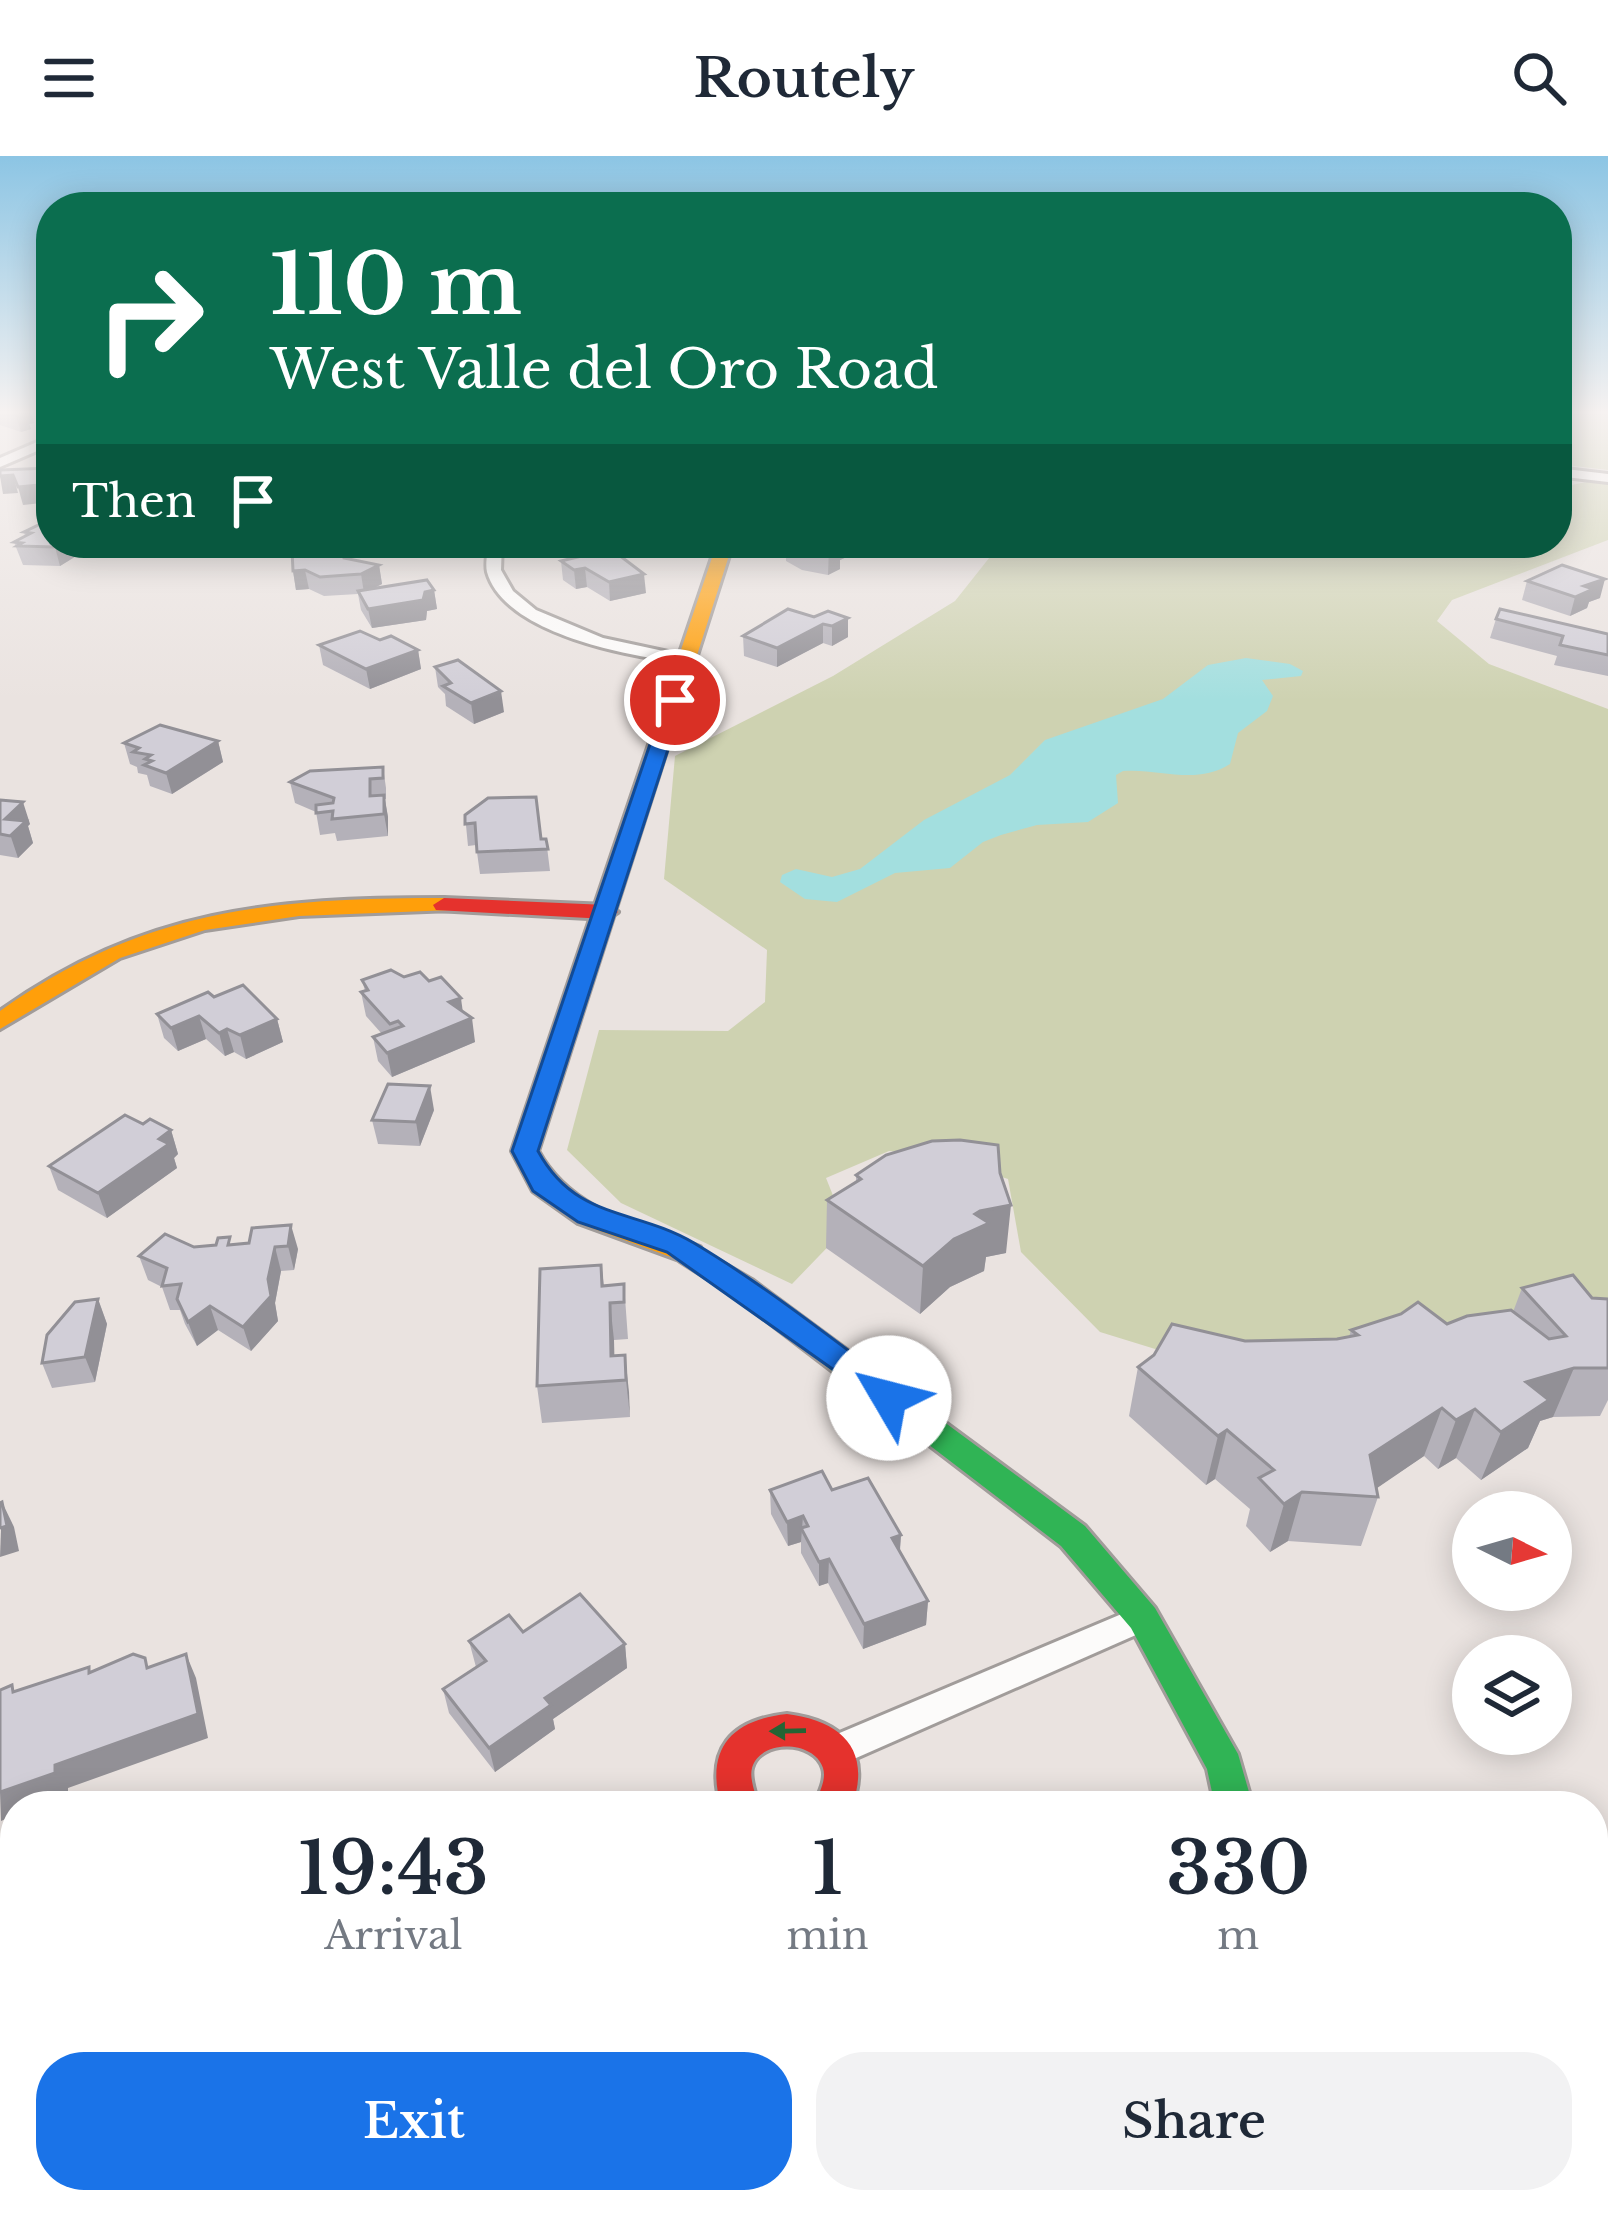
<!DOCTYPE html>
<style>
body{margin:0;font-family:"Libre Baskerville",serif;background:#f2f2f3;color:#1f2937;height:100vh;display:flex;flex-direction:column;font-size:45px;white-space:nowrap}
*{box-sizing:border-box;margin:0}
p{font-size:39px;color:#747a83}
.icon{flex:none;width:66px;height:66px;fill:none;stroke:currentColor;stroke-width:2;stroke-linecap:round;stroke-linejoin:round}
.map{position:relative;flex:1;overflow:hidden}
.panel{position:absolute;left:0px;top:1635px;width:1608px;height:423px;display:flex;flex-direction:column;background:#fff;border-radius:48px 48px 0 0;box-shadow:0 6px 30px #0003}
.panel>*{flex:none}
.top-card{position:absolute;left:36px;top:36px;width:1536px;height:366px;border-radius:48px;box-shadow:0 6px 30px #0003;background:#0b6e4f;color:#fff;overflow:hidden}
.needle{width:78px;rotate:95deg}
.tools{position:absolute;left:1452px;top:1335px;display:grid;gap:24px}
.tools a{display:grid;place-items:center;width:120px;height:120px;border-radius:50%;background:#fff;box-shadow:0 6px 30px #0003;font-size:60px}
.pin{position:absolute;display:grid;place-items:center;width:102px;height:102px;color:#fff;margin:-51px;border:6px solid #fff;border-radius:50%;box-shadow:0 3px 12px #0007}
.me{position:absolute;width:132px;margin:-66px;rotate:307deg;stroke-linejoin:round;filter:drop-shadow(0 0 9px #0008)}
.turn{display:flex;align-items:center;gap:42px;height:252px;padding:0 36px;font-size:54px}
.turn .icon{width:156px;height:156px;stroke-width:2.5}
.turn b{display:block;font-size:84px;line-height:102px}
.then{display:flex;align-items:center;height:114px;padding:0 36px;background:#0003;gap:24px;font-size:45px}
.eta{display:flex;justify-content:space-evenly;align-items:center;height:204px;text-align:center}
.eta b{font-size:72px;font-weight:600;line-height:84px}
.primary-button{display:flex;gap:24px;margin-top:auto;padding:24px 36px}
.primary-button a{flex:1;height:138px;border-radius:48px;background:#1a73e8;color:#fff;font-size:48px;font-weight:600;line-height:138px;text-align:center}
.primary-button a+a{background:#f2f2f3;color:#1f2937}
header{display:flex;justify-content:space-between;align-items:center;height:156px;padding:0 36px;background:#fff;font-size:54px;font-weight:600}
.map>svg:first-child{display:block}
.green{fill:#ced2b1}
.water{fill:#a3dfdf}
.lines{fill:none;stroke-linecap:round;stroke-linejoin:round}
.street-casing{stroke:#a19c9a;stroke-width:6}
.fast-casing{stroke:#a19c9a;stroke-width:6}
.slow-casing{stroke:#a19c9a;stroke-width:6}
.jam-casing{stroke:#a19c9a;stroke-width:6}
.street{fill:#fcfbfa;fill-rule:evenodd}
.fast{fill:#30b455;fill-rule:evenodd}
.slow{fill:#ff9f0a;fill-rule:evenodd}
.jam{fill:#e5322d;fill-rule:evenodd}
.wall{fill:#b4b1b9}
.shaded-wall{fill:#929096}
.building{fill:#d1ced7;stroke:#929096;stroke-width:3}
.oneway{fill:#246434}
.route{fill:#1a73e8;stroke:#114b97;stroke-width:3}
</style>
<header><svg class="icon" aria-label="menu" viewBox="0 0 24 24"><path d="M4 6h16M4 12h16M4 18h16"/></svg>Routely<svg class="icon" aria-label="search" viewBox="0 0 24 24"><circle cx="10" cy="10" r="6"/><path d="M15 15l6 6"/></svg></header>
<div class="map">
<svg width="1608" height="2057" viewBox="0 0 1608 2057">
<rect width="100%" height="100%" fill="#eae3e0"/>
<g class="green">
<polygon points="1557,257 1608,257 1608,314 1557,308"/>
<polygon points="1596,324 1608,325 1608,384 1452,444 1437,465 1489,508 1608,553 1608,1147 1246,1221 1100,1176 1021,1096 1008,1023 934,999 889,995 826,1022 846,1072 792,1128 621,1047 567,994 599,874 728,875 765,846 767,794 664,723 675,600 833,520 955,445 1001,387 1557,387 1557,332"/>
</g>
<path class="water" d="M1246 502 1290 508 1303 515 1301 520 1262 524 1273 540 1267 555 1238 577 1230 608C1195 630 1160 612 1123 615L1116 619 1118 647 1088 666 1037 669 1001 679 983 686 950 712 895 717 837 746 805 743 780 726 782 719 796 713 832 721 860 713 924 664 1010 619 1045 584 1163 543 1208 509Z"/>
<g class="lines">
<defs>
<g id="street">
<polygon points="51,280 51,289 0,311 0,302"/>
<polygon points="1557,312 1608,318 1608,326 1557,320"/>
<path d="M488 387H502L501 414 513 435 536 454 603 482 696 502 688 507C633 501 505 479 487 416 485 408 488 395 488 387Z"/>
<polygon points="1143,1449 1154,1453 1158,1462 1154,1471 847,1606 835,1610 823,1606 818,1595 823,1584"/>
<polygon points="1283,2043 1323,2043 1326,2057 1286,2057"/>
</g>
<polygon id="fast" points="690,1088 752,1124 1085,1370 1155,1452 1238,1598 1253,1650 1215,1650 1207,1613 1131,1472 1061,1390 732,1138 680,1105 676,1098"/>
<g id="slow">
<path d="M717 387H733L538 995C571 1056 639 1069 700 1091L704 1098 690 1108 578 1067 533 1035 512 995Z"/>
<path d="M444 742 455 749 452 754 299 760 205 774 120 802 0 873V855C143 753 273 742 444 742Z"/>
</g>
<g id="jam">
<polygon points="444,742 607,749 618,756 607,763 436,754 433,749"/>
<path d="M787 1558C842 1565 872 1594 852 1650H814C818 1639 827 1624 823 1612 814 1584 760 1583 752 1612 749 1623 756 1639 759 1650H721C705 1593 731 1564 787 1558Z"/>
</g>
</defs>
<use href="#street" class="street-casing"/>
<use href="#fast" class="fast-casing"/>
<use href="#slow" class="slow-casing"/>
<use href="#jam" class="jam-casing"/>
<use href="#street" class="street"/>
<use href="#fast" class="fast"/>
<use href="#slow" class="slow"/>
<use href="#jam" class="jam"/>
</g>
<g class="wall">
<polygon points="0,257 31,257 34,267 29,268 31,273 21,276 0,269"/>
<polygon points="51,363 51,387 121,387 122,390 112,396 96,394 94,389 60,410 23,409 14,386 25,380 24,376"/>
<polygon points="367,387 405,387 406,391 369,393"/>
<polygon points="786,387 885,387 884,394 864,393 840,404 840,413 828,419 802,414 786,405"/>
<polygon points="611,393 646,437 610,445 587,431 576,433 563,424 561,405"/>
<polygon points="344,402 379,409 382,428 373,433 434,434 437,453 427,455 426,464 372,472 361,454 358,438 324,440 309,433 296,434 293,415"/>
<polygon points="1527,425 1600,442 1589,446 1587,452 1570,460 1522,444"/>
<polygon points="828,455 848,481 832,490 823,487 777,511 744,500 743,480 814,461"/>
<polygon points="1496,463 1608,478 1608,520 1554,509 1557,500 1490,482"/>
<polygon points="380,484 418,494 421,513 370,533 323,509 319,489"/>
<polygon points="435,511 504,556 474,568 446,550 445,538 438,531"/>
<polygon points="218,585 223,606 172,638 150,630 147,619 138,617 137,611 130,608 124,587"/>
<polygon points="383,611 386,632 386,643 385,643 388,661 388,680 337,685 335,677 320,679 316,656 295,647 290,626"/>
<polygon points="0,644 30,668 28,670 33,687 18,702 0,699"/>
<polygon points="465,659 541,683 546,683 550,715 480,718 476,689 468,690"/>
<polygon points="362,824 463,856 475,886 392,921 378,905 373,881 382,878 366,860 361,836 365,835"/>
<polygon points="214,841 277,863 283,886 246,903 234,896 225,900 206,883 178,895 164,882 157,858"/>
<polygon points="434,954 420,990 378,988 372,964"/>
<polygon points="143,968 171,974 178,998 174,1002 177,1012 107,1062 58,1034 49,1010"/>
<polygon points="856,1019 1006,1097 986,1101 984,1115 950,1131 920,1158 826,1092 827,1044 856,1026"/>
<polygon points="252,1072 298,1093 294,1114 281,1115 275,1147 278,1165 251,1195 218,1174 197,1190 185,1168 180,1154 170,1154 162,1131 148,1124 139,1100 194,1091 249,1087"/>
<polygon points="601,1109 604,1129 624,1128 628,1183 614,1184 614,1200 625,1199 630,1261 542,1267 537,1230"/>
<polygon points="1522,1132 1608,1143 1608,1244 1600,1260 1553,1261 1540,1265 1528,1292 1481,1324 1456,1302 1438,1313 1424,1300 1376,1332 1378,1341 1361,1390 1288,1385 1270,1396 1246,1370 1250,1353 1215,1323 1206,1329 1129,1260 1138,1211 1245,1185 1337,1183 1349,1181 1351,1174 1447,1168 1513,1156"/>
<polygon points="98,1143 107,1168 95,1226 52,1232 42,1207"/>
<polygon points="770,1334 832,1334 901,1379 900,1396 928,1445 926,1469 863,1493 828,1427 819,1430 801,1397 801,1386 788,1390 771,1358"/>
<polygon points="523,1476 625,1488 627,1512 553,1563 555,1573 495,1616 449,1557 443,1533 476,1511 469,1485"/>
</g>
<g class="shaded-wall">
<polygon points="19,257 31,257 34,267 29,268 31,273 21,276 16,260"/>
<polygon points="50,312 51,346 23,349 18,331"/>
<polygon points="13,319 18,337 3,338 0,320"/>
<polygon points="62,387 94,387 94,389 60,410 55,391"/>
<polygon points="110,387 121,387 122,390 112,396"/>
<polygon points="838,387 864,387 864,393 840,404 840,413 828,419 829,391"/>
<polygon points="379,409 382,428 364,437 361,418"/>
<polygon points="585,412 587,431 576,433 574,414"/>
<polygon points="305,414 309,433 296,434 293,415"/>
<polygon points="644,418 646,437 610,445 609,426"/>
<polygon points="1605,423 1600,442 1589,446 1587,452 1570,460 1575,441 1584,430"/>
<polygon points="434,434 437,453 427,455 426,464 372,472 368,453"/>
<polygon points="848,462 848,481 832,490 832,470"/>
<polygon points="823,468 823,487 777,511 777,492"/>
<polygon points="418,494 421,513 370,533 366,513"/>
<polygon points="501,535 504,556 474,568 471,547"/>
<polygon points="218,585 223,606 172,638 166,617"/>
<polygon points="384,639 388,661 388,680 384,658"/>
<polygon points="23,646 30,668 28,670 33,687 18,702 5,663"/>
<polygon points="461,842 464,865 449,846"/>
<polygon points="199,860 206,883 178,895 171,872"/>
<polygon points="472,862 475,886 392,921 387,897"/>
<polygon points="277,863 283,886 246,903 240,879"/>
<polygon points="227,873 234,896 225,900 219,877"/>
<polygon points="430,930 434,954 420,990 416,966"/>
<polygon points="171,974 178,998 174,1002 177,1012 107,1062 98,1037 159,983"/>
<polygon points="1011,1049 1006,1097 986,1101 984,1115 950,1131 920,1158 923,1110 980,1055"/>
<polygon points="291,1069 298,1093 294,1114 288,1090"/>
<polygon points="275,1091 281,1115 275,1147 278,1165 251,1195 243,1171 268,1123"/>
<polygon points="98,1143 107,1168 95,1226 85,1201"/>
<polygon points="610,1147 614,1184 615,1225 611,1200"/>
<polygon points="210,1150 218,1174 197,1190 188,1166"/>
<polygon points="625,1199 629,1236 630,1261 626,1224"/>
<polygon points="1574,1212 1553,1261 1540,1265 1528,1292 1481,1324 1501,1276 1526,1226"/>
<polygon points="1442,1252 1424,1300 1364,1341 1370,1299"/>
<polygon points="1475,1253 1456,1302 1438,1313 1456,1264"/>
<polygon points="1227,1274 1215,1323 1206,1329 1218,1280"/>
<polygon points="1302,1336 1288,1385 1270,1396 1284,1348"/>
<polygon points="2,1346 14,1371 19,1395 0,1401"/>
<polygon points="803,1360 801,1386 788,1390 787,1366"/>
<polygon points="901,1379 899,1403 892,1382"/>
<polygon points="829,1403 828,1427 819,1430 819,1406"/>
<polygon points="928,1445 926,1469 863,1493 864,1468"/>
<polygon points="625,1488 627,1512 553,1563 555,1573 495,1616 489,1592 545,1542"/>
<polygon points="186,1498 196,1522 208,1582 68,1632 68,1640 41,1650 15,1650 15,1659 1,1665 0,1636 55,1609"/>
</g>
<g class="building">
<polygon points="50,312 50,328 18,331 13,319 0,320 0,314"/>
<polygon points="51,363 51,387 62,387 55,391 17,390 22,387 14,386 31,377 24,376"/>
<polygon points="787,387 838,387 829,391 840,394 828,400 802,396"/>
<polygon points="342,388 344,402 379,409 361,418 320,421 305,414 293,415 292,394"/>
<polygon points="611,393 644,418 609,426 585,412 574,414 561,405"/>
<polygon points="1562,409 1605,423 1584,430 1593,433 1575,441 1527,425"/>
<polygon points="427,424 434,434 425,436 423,444 368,453 358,435"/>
<polygon points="788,453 814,461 828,455 848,462 832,470 823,468 777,492 743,480"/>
<polygon points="1500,453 1608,478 1608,499 1560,489 1563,480 1496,463"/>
<polygon points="360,475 380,484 391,480 418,494 366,513 319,489"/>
<polygon points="458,504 501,535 471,547 443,530 451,527 435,511"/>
<polygon points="160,569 218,585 166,617 144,609 152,605 145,603 151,599 133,596 139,592 124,587"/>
<polygon points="383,611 383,622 370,623 370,640 384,639 384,658 332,663 333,655 316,657 316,649 333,647 334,642 290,626 310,615"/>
<polygon points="536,641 541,683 546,683 548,693 477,696 475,667 465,668 465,659 488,642"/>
<polygon points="0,644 23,646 5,663 26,665 10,680 0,678"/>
<polygon points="391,814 404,821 420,816 429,825 441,821 461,842 449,846 472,862 387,897 373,881 403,870 398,865 390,868 361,836 368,834 362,824"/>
<polygon points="243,829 277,863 240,879 227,873 219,877 199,860 171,872 157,858 208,836 214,841"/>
<polygon points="388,928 430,930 416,966 372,964"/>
<polygon points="125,959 143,968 150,963 171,974 159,983 169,988 98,1037 49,1010"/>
<polygon points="960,984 998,989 1000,1017 1011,1049 980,1055 975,1058 989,1067 954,1083 923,1110 827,1044 861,1023 856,1019 886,999 932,985"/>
<polygon points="291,1069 288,1090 275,1091 268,1123 271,1140 243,1171 210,1150 188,1166 177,1143 181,1128 162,1130 167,1112 139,1100 165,1078 194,1091 216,1089 218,1082 230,1081 228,1089 249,1087 252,1072"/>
<polygon points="601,1109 602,1130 624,1128 624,1146 610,1147 611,1200 625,1199 626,1224 537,1230 540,1113"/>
<polygon points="1573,1119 1592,1142 1608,1143 1608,1212 1574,1212 1526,1226 1549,1244 1501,1276 1475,1253 1456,1264 1442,1252 1370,1299 1378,1341 1302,1336 1284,1348 1259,1322 1274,1314 1227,1274 1218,1280 1138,1211 1154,1199 1172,1168 1245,1185 1337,1183 1358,1179 1351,1174 1401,1158 1418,1146 1447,1168 1467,1160 1511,1154 1549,1183 1566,1180 1522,1132"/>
<polygon points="98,1143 85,1201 42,1207 47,1179 75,1146"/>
<polygon points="822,1315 832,1334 868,1322 901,1379 892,1382 928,1445 864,1468 829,1403 819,1406 801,1372 808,1370 803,1360 787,1366 770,1334"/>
<polygon points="2,1346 7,1370 0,1372 0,1347"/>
<polygon points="580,1438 625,1488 545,1542 551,1549 489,1592 443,1533 486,1505 469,1485 509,1459 523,1476"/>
<polygon points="133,1498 145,1502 147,1512 186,1498 198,1558 55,1609 55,1617 0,1636 0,1534 12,1529 13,1536 89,1511 89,1517"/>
</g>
<defs><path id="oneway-solid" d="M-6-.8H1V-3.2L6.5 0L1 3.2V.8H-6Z" transform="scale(3)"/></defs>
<use class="oneway" href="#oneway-solid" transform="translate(788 1575) rotate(179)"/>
<linearGradient id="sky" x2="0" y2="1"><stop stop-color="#8cc5e4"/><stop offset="0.47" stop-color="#f6f2f1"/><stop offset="1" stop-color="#f6f2f1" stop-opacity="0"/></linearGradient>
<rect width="1608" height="545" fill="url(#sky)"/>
<path class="route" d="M675 539 684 544 538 995C576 1065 635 1052 694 1087 766 1130 832 1183 900 1233L905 1242 900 1250 889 1253 667 1096 578 1066 533 1035 512 995 665 544Z"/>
</svg>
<div class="tools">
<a><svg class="needle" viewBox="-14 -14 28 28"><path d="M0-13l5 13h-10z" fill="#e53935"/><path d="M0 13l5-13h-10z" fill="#747a83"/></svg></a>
<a><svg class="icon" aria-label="layers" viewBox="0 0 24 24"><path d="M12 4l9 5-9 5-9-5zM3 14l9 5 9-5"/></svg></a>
</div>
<div class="pin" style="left:675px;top:544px;background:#d93025"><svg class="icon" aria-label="arrive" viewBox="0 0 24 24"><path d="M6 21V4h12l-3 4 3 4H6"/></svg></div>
<svg class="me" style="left:889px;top:1242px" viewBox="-20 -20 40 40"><circle r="19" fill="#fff"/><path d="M0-13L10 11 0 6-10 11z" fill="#1a73e8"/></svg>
<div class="top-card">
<div class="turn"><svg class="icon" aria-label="right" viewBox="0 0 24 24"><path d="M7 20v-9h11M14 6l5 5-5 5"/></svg><div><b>110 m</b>West Valle del Oro Road</div></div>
<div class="then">Then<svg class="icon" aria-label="arrive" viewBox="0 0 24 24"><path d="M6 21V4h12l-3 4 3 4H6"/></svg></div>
</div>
<section class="panel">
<div class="eta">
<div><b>19:43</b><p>Arrival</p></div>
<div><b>1</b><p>min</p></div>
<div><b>330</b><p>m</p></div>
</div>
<div class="primary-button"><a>Exit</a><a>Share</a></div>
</section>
</div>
